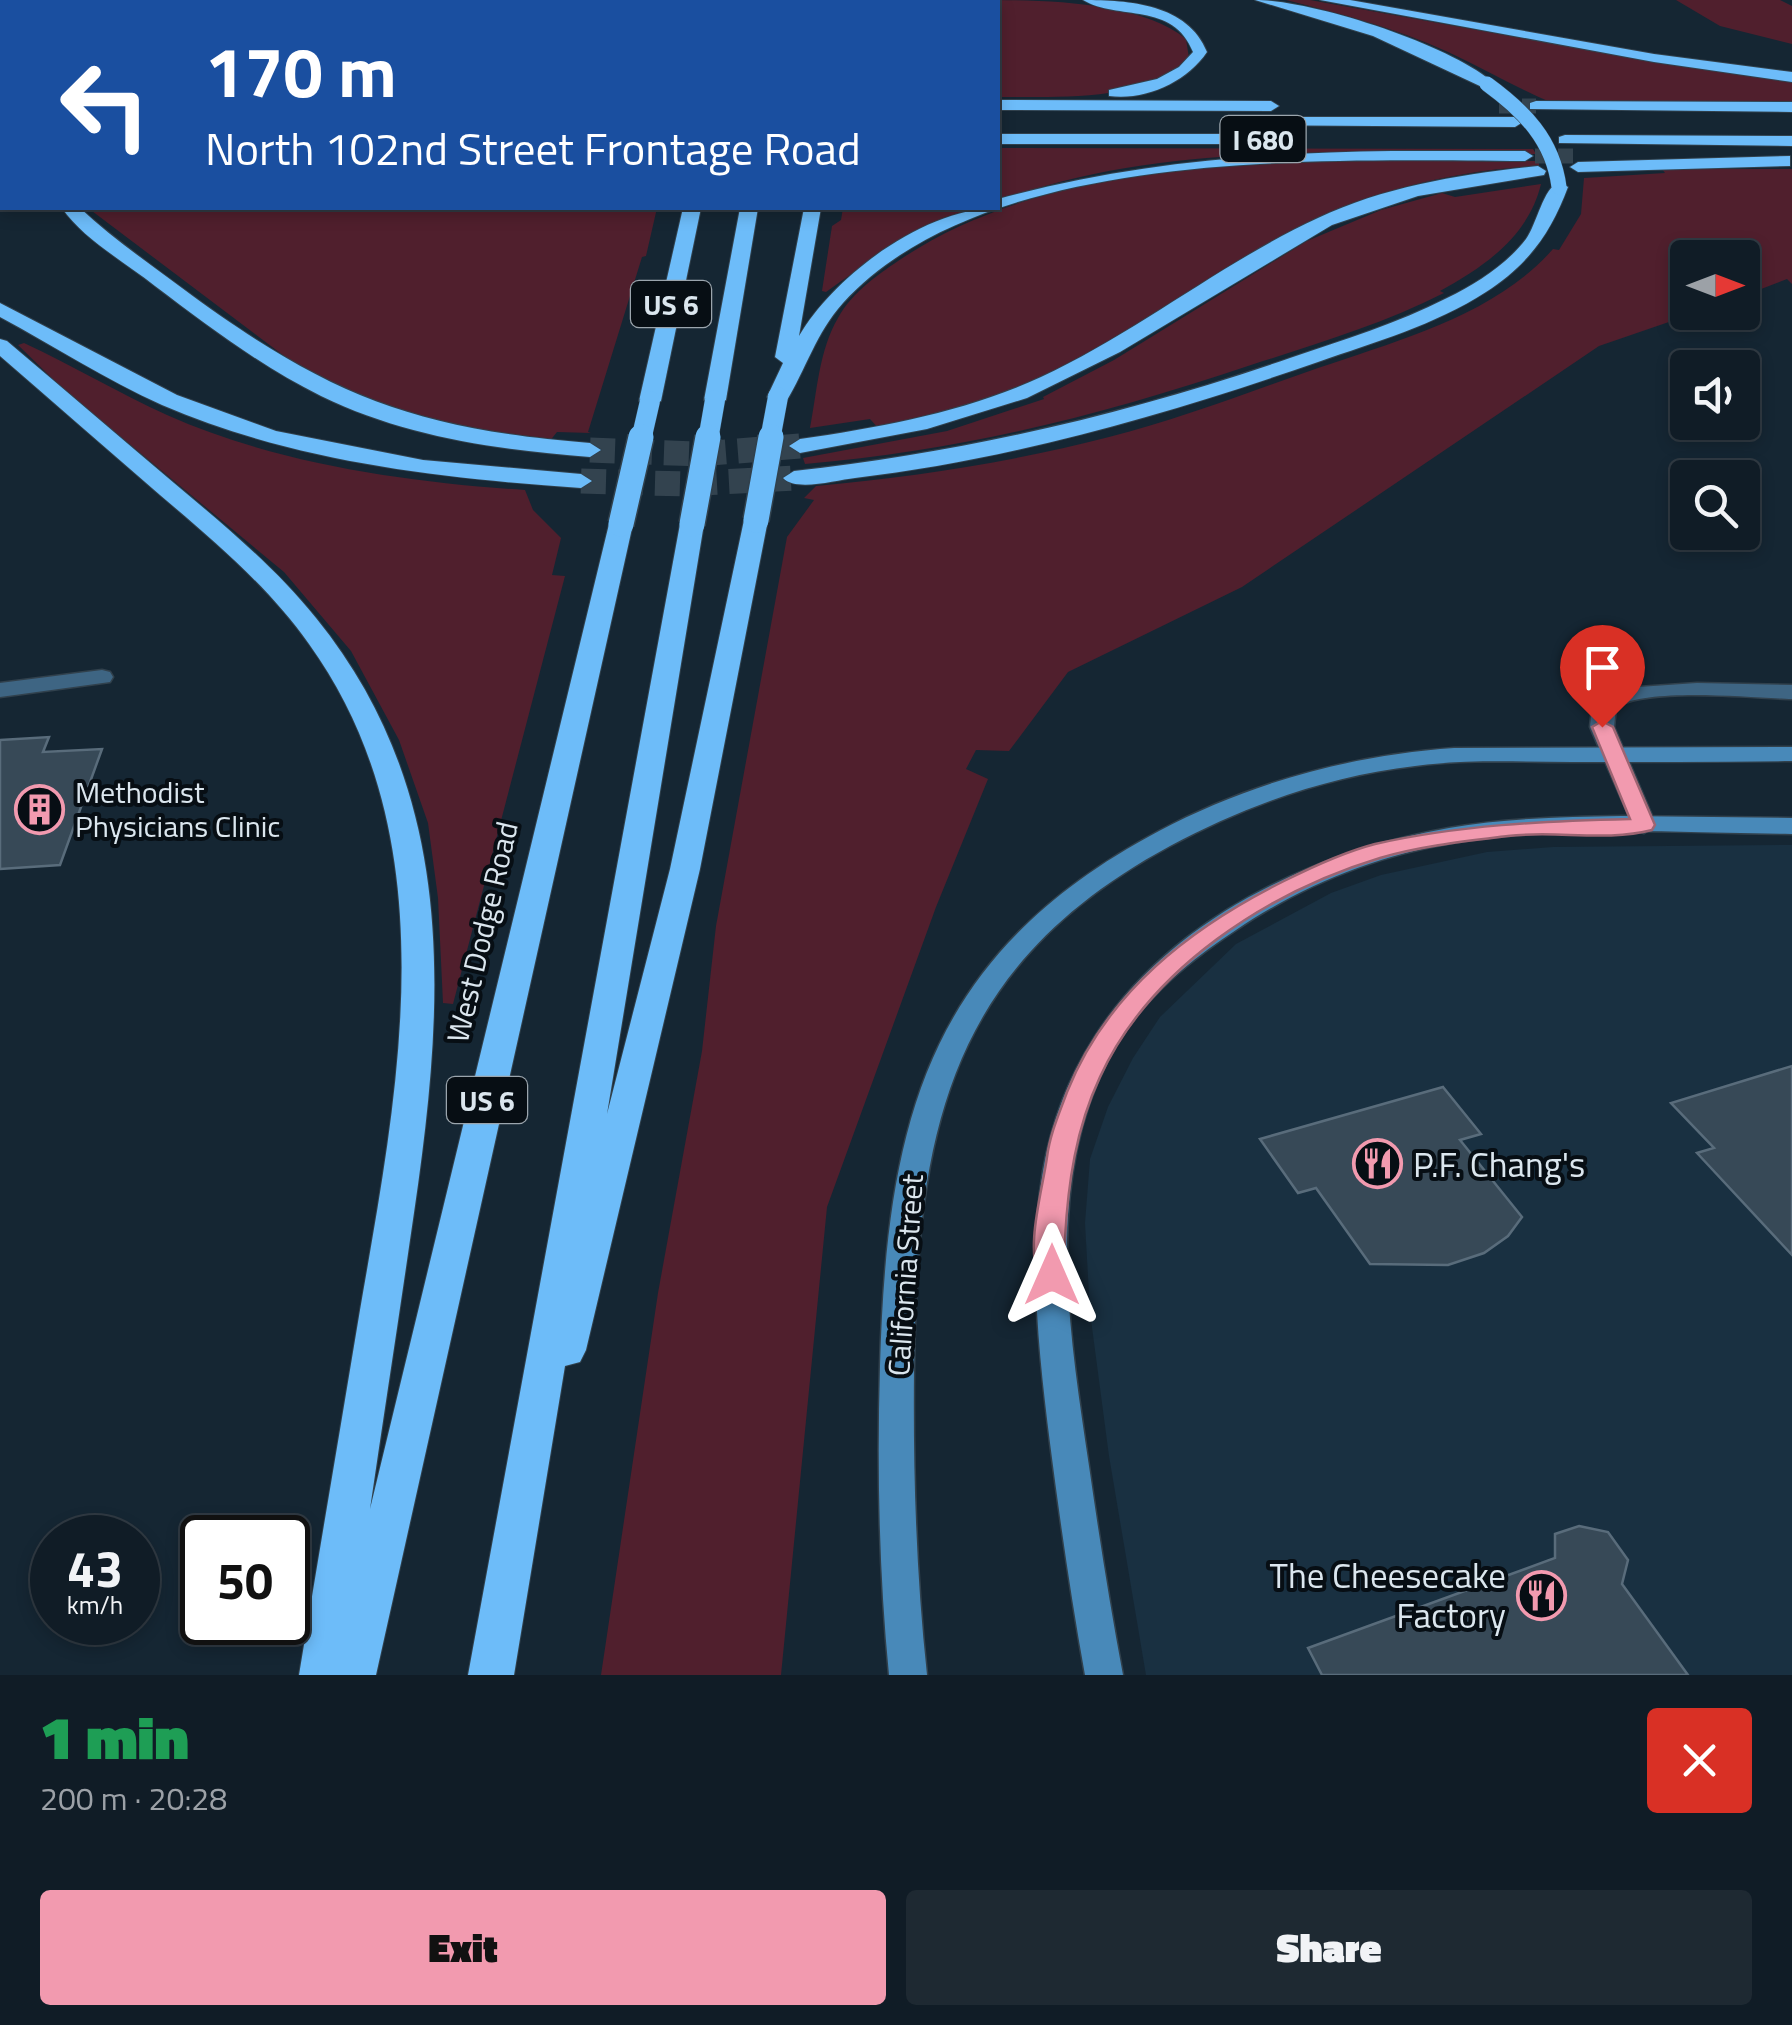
<!DOCTYPE html>
<meta charset="utf-8">
<style>
body{margin:0;font-family:"Titillium Web",sans-serif;background:#1e2932;color:#f1f3f6;height:100vh;display:flex;flex-direction:column;font-size:38px;white-space:nowrap}
*{box-sizing:border-box;margin:0}
p{font-size:32px;color:#9ca1a7}
.icon{flex:none;width:55px;height:55px;fill:none;stroke:currentColor;stroke-width:2;stroke-linecap:round;stroke-linejoin:round}
.map{position:relative;height:1675px;overflow:hidden}
.side{display:flex;flex-direction:column;background:#101c26;flex:1}
.side>*{flex:none}
.hud{position:absolute;left:0px;top:0px;width:1000px;height:210px;box-shadow:0 5px 15px #0003,0 0 0 2px #303a43;background:#1a4fa0;color:#fff;overflow:hidden}
.needle{width:65px;rotate:90deg}
.tools{position:absolute;left:1670px;top:240px;display:grid;gap:20px}
.tools a{display:grid;place-items:center;width:90px;height:90px;border-radius:10px;background:#101c26;box-shadow:0 5px 15px #0003,0 0 0 2px #303a43;font-size:50px}
.speed{position:absolute;left:30px;top:1515px;display:flex;gap:20px;font-size:50px;font-weight:700;text-align:center}
.speed>*{display:grid;place-content:center;width:130px;height:130px;border-radius:50%;background:#101c26;box-shadow:0 5px 15px #0003,0 0 0 2px #303a43;line-height:1}
.speed small{font-size:25px;font-weight:400}
.speed .limit{border:5px solid #111;border-radius:15px;background:#fff;color:#111}
.pin{position:absolute;display:grid;place-items:center;width:85px;height:85px;color:#fff;margin:-102px -42px;border-radius:50% 50% 50% 0;rotate:-45deg;box-shadow:0 0 10px #0007}
.pin .icon{rotate:45deg}
.me{position:absolute;width:110px;margin:-55px;rotate:0deg;stroke-linejoin:round;filter:drop-shadow(0 0 8px #0008)}
.turn{display:flex;align-items:center;gap:35px;height:210px;padding:0 40px;font-size:45px}
.turn .icon{width:130px;height:130px;stroke-width:2.5}
.turn b{display:block;font-size:70px;line-height:85px}
.round{display:grid;place-items:center;flex:none;width:105px;height:105px;border-radius:10px;background:#1e2932}
.head{display:flex;align-items:center;justify-content:space-between;height:170px;padding:0 40px}
h1{font-size:60px;font-weight:800;line-height:75px;color:#1e9e55}
.cta{display:flex;gap:20px;margin-top:auto;padding:20px 40px}
.cta a{flex:1;height:115px;border-radius:10px;background:#f29aaf;color:#111;font-size:40px;font-weight:800;line-height:115px;text-align:center}
.cta a+a{background:#1e2932;color:#f1f3f6}
.map>svg:first-child{display:block}
.built{fill:#193041}
.green{fill:#501f2d}
.building{fill:#374957;stroke:#596c7b;stroke-width:2.5}
.lines{fill:none;stroke-linecap:round;stroke-linejoin:round}
.motorway-tunnel-far1{stroke:#33434f;stroke-width:15;stroke-dasharray:15 8;stroke-linecap:butt}
.motorway-tunnel{stroke:#33434f;stroke-width:25;stroke-dasharray:25 12;stroke-linecap:butt}
.minor-casing{stroke:#31414d;stroke-width:3}
.secondary-casing{stroke:#31414d;stroke-width:3}
.motorway-casing{stroke:#31414d;stroke-width:2}
.minor{fill:#3e6583;fill-rule:evenodd}
.secondary{fill:#4889b9;fill-rule:evenodd}
.motorway{fill:#6dbcf9;fill-rule:evenodd}
.motorway-bridge-far2-casing{stroke:#31414d;stroke-width:16;stroke-linecap:butt}
.motorway-bridge-far1-casing{stroke:#31414d;stroke-width:21;stroke-linecap:butt}
.motorway-bridge-casing{stroke:#31414d;stroke-width:28;stroke-linecap:butt}
.motorway-bridge-far2{stroke:#6dbcf9;stroke-width:15}
.motorway-bridge-far1{stroke:#6dbcf9;stroke-width:20}
.motorway-bridge{stroke:#6dbcf9;stroke-width:25}
.route{fill:#f29aaf;stroke:#9d6472;stroke-width:2.5}
.labels{text-anchor:middle;dominant-baseline:central;stroke-width:8;stroke-linejoin:round;paint-order:stroke}
.shield{fill:#070e14;stroke:#9ba5ad;stroke-width:2.5}
.shield-label{font-size:28px;font-weight:bold;fill:#dbe6ee}
.poi-label{font-size:30px;fill:#dbe6ee;stroke:#070e14;text-anchor:start}
.street-label{font-size:30px;fill:#dbe6ee;stroke:#070e14}
.near-poi-label{font-size:35px;fill:#dbe6ee;stroke:#070e14;text-anchor:start}
</style>
<div class="map">
<svg width="1792" height="1675" viewBox="0 0 1792 1675">
<rect width="100%" height="100%" fill="#152633"/>
<polygon class="built" points="1792,845 1792,1675 1146,1675 1109,1456 1090,1312 1085,1223 1090,1159 1108,1107 1133,1058 1160,1017 1236,944 1331,893 1381,875 1487,852 1553,847"/>
<g class="green">
<path d="M976 0C1039 0 1138 0 1186 39L1189 58C1144 104 1056 96 998 97V2H952Z"/>
<path d="M1286 0H1310L1594 51 1792 81V102H1550C1517 88 1483 68 1448 52 1396 28 1341 14 1286 0Z"/>
<polygon points="1676,0 1780,0 1792,6 1792,44 1720,26"/>
<path d="M998 148 1533 149 1536 154C1358 154 1167 139 998 201Z"/>
<path d="M1539 161V166C1453 170 1367 192 1290 232 1197 280 1115 348 1018 389 974 408 925 418 879 429L870 419 810 428C817 392 819 350 838 318 852 292 880 273 904 257 1076 144 1341 162 1539 161Z"/>
<path d="M1662 169H1792V284L1787 279 1743 296 1742 258H1688V312L1695 313 1599 346 1242 587 1068 672 1009 751 976 750 966 769 988 779 936 907 827 1207 781 1675H601L658 1293 702 1051 716 926 787 537 814 500 804 498 816 486C915 477 1013 462 1109 437 1180 419 1249 392 1318 368 1399 340 1495 315 1553 249L1559 250 1581 214 1584 178 1665 173Z"/>
<path d="M1541 184C1529 234 1488 265 1440 291L1444 293C1383 324 1316 344 1251 365 1099 416 965 450 805 464L803 458 947 431 1044 399 1043 397 1114 360 1307 241 1381 210 1442 193 1455 197Z"/>
<polygon points="88,208 657,208 646,256 642,257 588,432 591,433 557,432 549,442 488,434 391,411 304,371"/>
<path d="M843 208H980C924 227 874 257 826 292L822 291 832 226 841 220Z"/>
<path d="M24 343C72 365 118 393 167 415 277 464 406 482 525 490L533 510 561 538 552 575 565 576 453 1004 443 1003 438 898 428 823 399 740 351 651 284 572 63 389 18 345Z"/>
</g>
<g class="building">
<polygon points="49,737 43,752 102,749 60,865 0,869 0,740"/>
<polygon points="1792,1066 1792,1255 1697,1153 1714,1148 1671,1103"/>
<polygon points="1443,1087 1481,1134 1460,1140 1522,1217 1508,1236 1484,1253 1448,1265 1370,1264 1316,1188 1298,1193 1260,1139"/>
<polygon points="1579,1526 1608,1532 1628,1560 1622,1584 1688,1675 1322,1675 1308,1648 1555,1558 1555,1534"/>
</g>
<g class="lines">
<g class="motorway-tunnel-far1">
<polyline points="1499,106 1536,106"/>
<polyline points="1535,156 1574,156"/>
</g>
<g class="motorway-tunnel">
<polyline points="590,450 699,454 800,446"/>
<polyline points="581,481 685,484 794,478"/>
</g>
<defs>
<g id="minor">
<polygon points="102,670 110,672 113,677 110,682 0,697 0,683"/>
<path d="M1697 683 1792 685V699C1750 698 1650 687 1616 707L1614 727 1656 825 1644 833 1635 830 1590 727 1592 708 1603 694 1624 688Z"/>
</g>
<g id="secondary">
<path d="M1792 747V761C1719 762 1645 762 1572 762 1520 762 1467 759 1415 766 1329 776 1246 805 1170 846 946 967 917 1134 914 1369 913 1471 916 1573 927 1675H889C879 1572 877 1469 880 1366 887 1122 927 954 1159 831 1249 783 1352 755 1454 748Z"/>
<path d="M1622 816 1792 818V834C1679 833 1564 824 1452 843 1375 856 1301 886 1236 930 1183 965 1134 1006 1106 1064 1044 1186 1070 1337 1089 1466 1099 1536 1110 1606 1123 1675H1085C1071 1598 1060 1520 1050 1443 1039 1354 1028 1260 1043 1171 1078 969 1260 862 1449 828 1506 818 1564 817 1622 816Z"/>
</g>
<g id="motorway">
<polygon points="639,0 663,0 665,2 641,2"/>
<path d="M1083 0C1129 0 1188 4 1207 52 1187 82 1145 101 1109 96V90L1157 79 1179 67 1193 52C1173 1 1118 21 1083 0Z"/>
<path d="M1255 0C1313 0 1452 45 1495 84L1482 87 1373 36Z"/>
<polygon points="1320,0 1350,0 1654,54 1792,72 1792,82 1654,62"/>
<rect x="0" y="44" width="2" height="8"/>
<polygon points="998,100 1271,101 1279,106 1271,111 998,110"/>
<polygon points="1536,101 1792,102 1792,112 1530,109 1530,103"/>
<rect x="0" y="102" width="2" height="10"/>
<polygon points="1243,117 1515,117 1523,122 1515,127 1237,125 1237,119"/>
<polygon points="0,133 2,134 2,144 0,143"/>
<polygon points="998,134 1269,134 1277,139 1269,144 998,144"/>
<polygon points="1565,135 1792,136 1792,146 1559,143 1559,137"/>
<path d="M1392 151H1525L1533 156 1525 161C1326 160 987 145 843 303 816 333 806 369 786 402H770L767 397 783 363 775 357 804 208H821L799 336C835 275 925 208 998 208V199C1128 163 1257 153 1392 151Z"/>
<polygon points="1790,156 1790,166 1578,172 1570,167 1578,162"/>
<path d="M1538 166 1546 171 1544 175 1418 196 1332 225 1120 352 1027 398 927 429 800 453 789 446 800 439C882 427 965 412 1041 377 1138 332 1221 263 1318 218 1386 186 1463 174 1538 166Z"/>
<path d="M1559 182 1568 187C1551 233 1528 265 1486 292 1435 325 1375 342 1318 362 1168 414 1014 459 855 478 836 480 796 492 783 478L794 471C965 452 1128 414 1290 358 1343 340 1398 323 1447 298 1476 284 1506 265 1526 239 1537 224 1543 188 1559 182Z"/>
<path d="M62 208H80C111 237 147 262 182 288 325 394 412 429 590 443L601 450 590 457C499 450 405 437 321 396 262 367 208 326 155 286 125 262 83 239 62 208Z"/>
<polygon points="683,208 701,208 661,401 650,407 639,401"/>
<polygon points="740,208 758,208 726,400 715,406 704,400"/>
<path d="M0 303 177 395 276 431 423 460 581 474 592 481 581 488C438 478 294 462 162 405 106 380 54 346 0 317Z"/>
<path d="M0 339 7 341C63 388 118 436 174 483 224 525 275 567 316 618 466 803 443 1021 410 1240 397 1330 383 1420 370 1509L609 524 621 517 633 524 376 1675H299C319 1553 340 1431 360 1310 398 1090 450 840 309 644 268 586 213 540 160 495 106 448 53 402 0 356Z"/>
<polygon points="756,513 768,520 700,869 586,1350 580,1362 565,1366 514,1675 468,1675 680,524 692,517 704,524 607,1114 670,869 744,520"/>
</g>
</defs>
<use href="#minor" class="minor-casing"/>
<use href="#secondary" class="secondary-casing"/>
<use href="#motorway" class="motorway-casing"/>
<use href="#minor" class="minor"/>
<use href="#secondary" class="secondary"/>
<use href="#motorway" class="motorway"/>
<defs>
<path id="motorway-bridge-far2" d="M1487 84C1524 111 1553 140 1559 187"/>
<g id="motorway-bridge-far1">
<polyline points="641,440 650,401"/>
<polyline points="708,440 715,400"/>
<polyline points="770,440 778,397"/>
</g>
<g id="motorway-bridge">
<polyline points="756,520 771,437"/>
<polyline points="621,524 641,437"/>
<polyline points="692,524 708,437"/>
</g>
</defs>
<use href="#motorway-bridge-far2" class="motorway-bridge-far2-casing"/>
<use href="#motorway-bridge-far1" class="motorway-bridge-far1-casing"/>
<use href="#motorway-bridge" class="motorway-bridge-casing"/>
<use href="#motorway-bridge-far2" class="motorway-bridge-far2"/>
<use href="#motorway-bridge-far1" class="motorway-bridge-far1"/>
<use href="#motorway-bridge" class="motorway-bridge"/>
</g>
<path class="route" d="M1602 721 1613 727 1655 825 1652 830C1606 842 1554 830 1508 836 1467 841 1420 846 1380 858 1268 892 1150 968 1100 1077 1076 1128 1068 1183 1065 1239 1064 1254 1069 1270 1062 1283L1052 1287 1041 1283C1024 1250 1042 1193 1047 1157 1050 1134 1059 1114 1067 1092 1107 992 1190 928 1284 881 1312 867 1344 852 1375 844 1459 825 1544 821 1630 819L1592 727Z"/>
<defs>
<symbol id="building-ring" viewBox="-11 -11 22 22"><circle r="9.5" fill="#070e14" stroke="#f29aaf" stroke-width="1.5"/><path d="M-4-6H4V6H1V3H-1V6H-4ZM-2.5-4.3h1.7v1.8h-1.7ZM.8-4.3h1.7v1.8H.8ZM-2.5-1h1.7V.8h-1.7ZM.8-1h1.7V.8H.8Z" fill="#f29aaf"/></symbol>
<symbol id="restaurant-ring" viewBox="-11 -11 22 22"><circle r="9.5" fill="#070e14" stroke="#f29aaf" stroke-width="1.5"/><path d="M-5-6h1v4h1v-4h1v4h1v-4h1v5L-1.5 .5V6h-2V.5L-5-1ZM5-6V6H3V1.5H1.5Q1.5-4 5-6Z" fill="#f29aaf"/></symbol>
</defs>
<g fill-rule="evenodd">
<use href="#building-ring" x="12" y="782" width="55" height="55"/>
<use href="#restaurant-ring" x="1350" y="1136" width="55" height="55"/>
<use href="#restaurant-ring" x="1514" y="1568" width="55" height="55"/>
</g>
<g class="labels">
<g class="shield">
<rect x="1220.5" y="116" width="85" height="46" rx="8"/>
<rect x="631" y="281" width="80" height="46" rx="8"/>
<rect x="447" y="1077" width="80" height="46" rx="8"/>
</g>
<g class="shield-label">
<text x="1263" y="139">I 680</text>
<text x="671" y="304">US 6</text>
<text x="487" y="1100">US 6</text>
</g>
<g class="poi-label">
<text x="75" y="792">Methodist<tspan x="75" dy="34">Physicians Clinic</tspan></text>
</g>
<g class="street-label">
<text transform="translate(482 932) rotate(-77)">West Dodge Road</text>
<text transform="translate(905 1275) rotate(-86)">California Street</text>
</g>
<g class="near-poi-label">
<text x="1413" y="1164">P.F. Chang's</text>
<text x="1506" y="1575" text-anchor="end">The Cheesecake<tspan x="1506" dy="40">Factory</tspan></text>
</g>
</g>
</svg>
<div class="tools">
<a><svg class="needle" viewBox="-14 -14 28 28"><path d="M0-13l5 13h-10z" fill="#e53935"/><path d="M0 13l5-13h-10z" fill="#9ca1a7"/></svg></a>
<a><svg class="icon" aria-label="sound" viewBox="0 0 24 24"><path d="M4 9h4l5-4v14l-5-4H4zM17 9q2 3 0 6"/></svg></a>
<a><svg class="icon" aria-label="search" viewBox="0 0 24 24"><circle cx="10" cy="10" r="6"/><path d="M15 15l6 6"/></svg></a>
</div>
<div class="speed"><div>43<small>km/h</small></div><div class="limit">50</div></div>
<div class="pin" style="left:1602px;top:727px;background:#d93025"><svg class="icon" aria-label="arrive" viewBox="0 0 24 24"><path d="M6 21V4h12l-3 4 3 4H6"/></svg></div>
<svg class="me" style="left:1052px;top:1275px" viewBox="-20 -20 40 40"><path d="M0-17L14 15 0 8-14 15z" fill="#f29aaf" stroke="#fff" stroke-width="4"/></svg>
<div class="hud">
<div class="turn"><svg class="icon" aria-label="left" viewBox="0 0 24 24"><path d="M17 20v-9H6M10 6l-5 5 5 5"/></svg><div><b>170 m</b>North 102nd Street Frontage Road</div></div>
</div>
</div>
<section class="side">
<div class="head"><div><h1>1 min</h1><p>200 m · 20:28</p></div><a class="round" style="background:#d93025;color:#fff"><svg class="icon" aria-label="close" viewBox="0 0 24 24"><path d="M6 6l12 12M18 6L6 18"/></svg></a></div>
<div class="cta"><a>Exit</a><a>Share</a></div>
</section>
